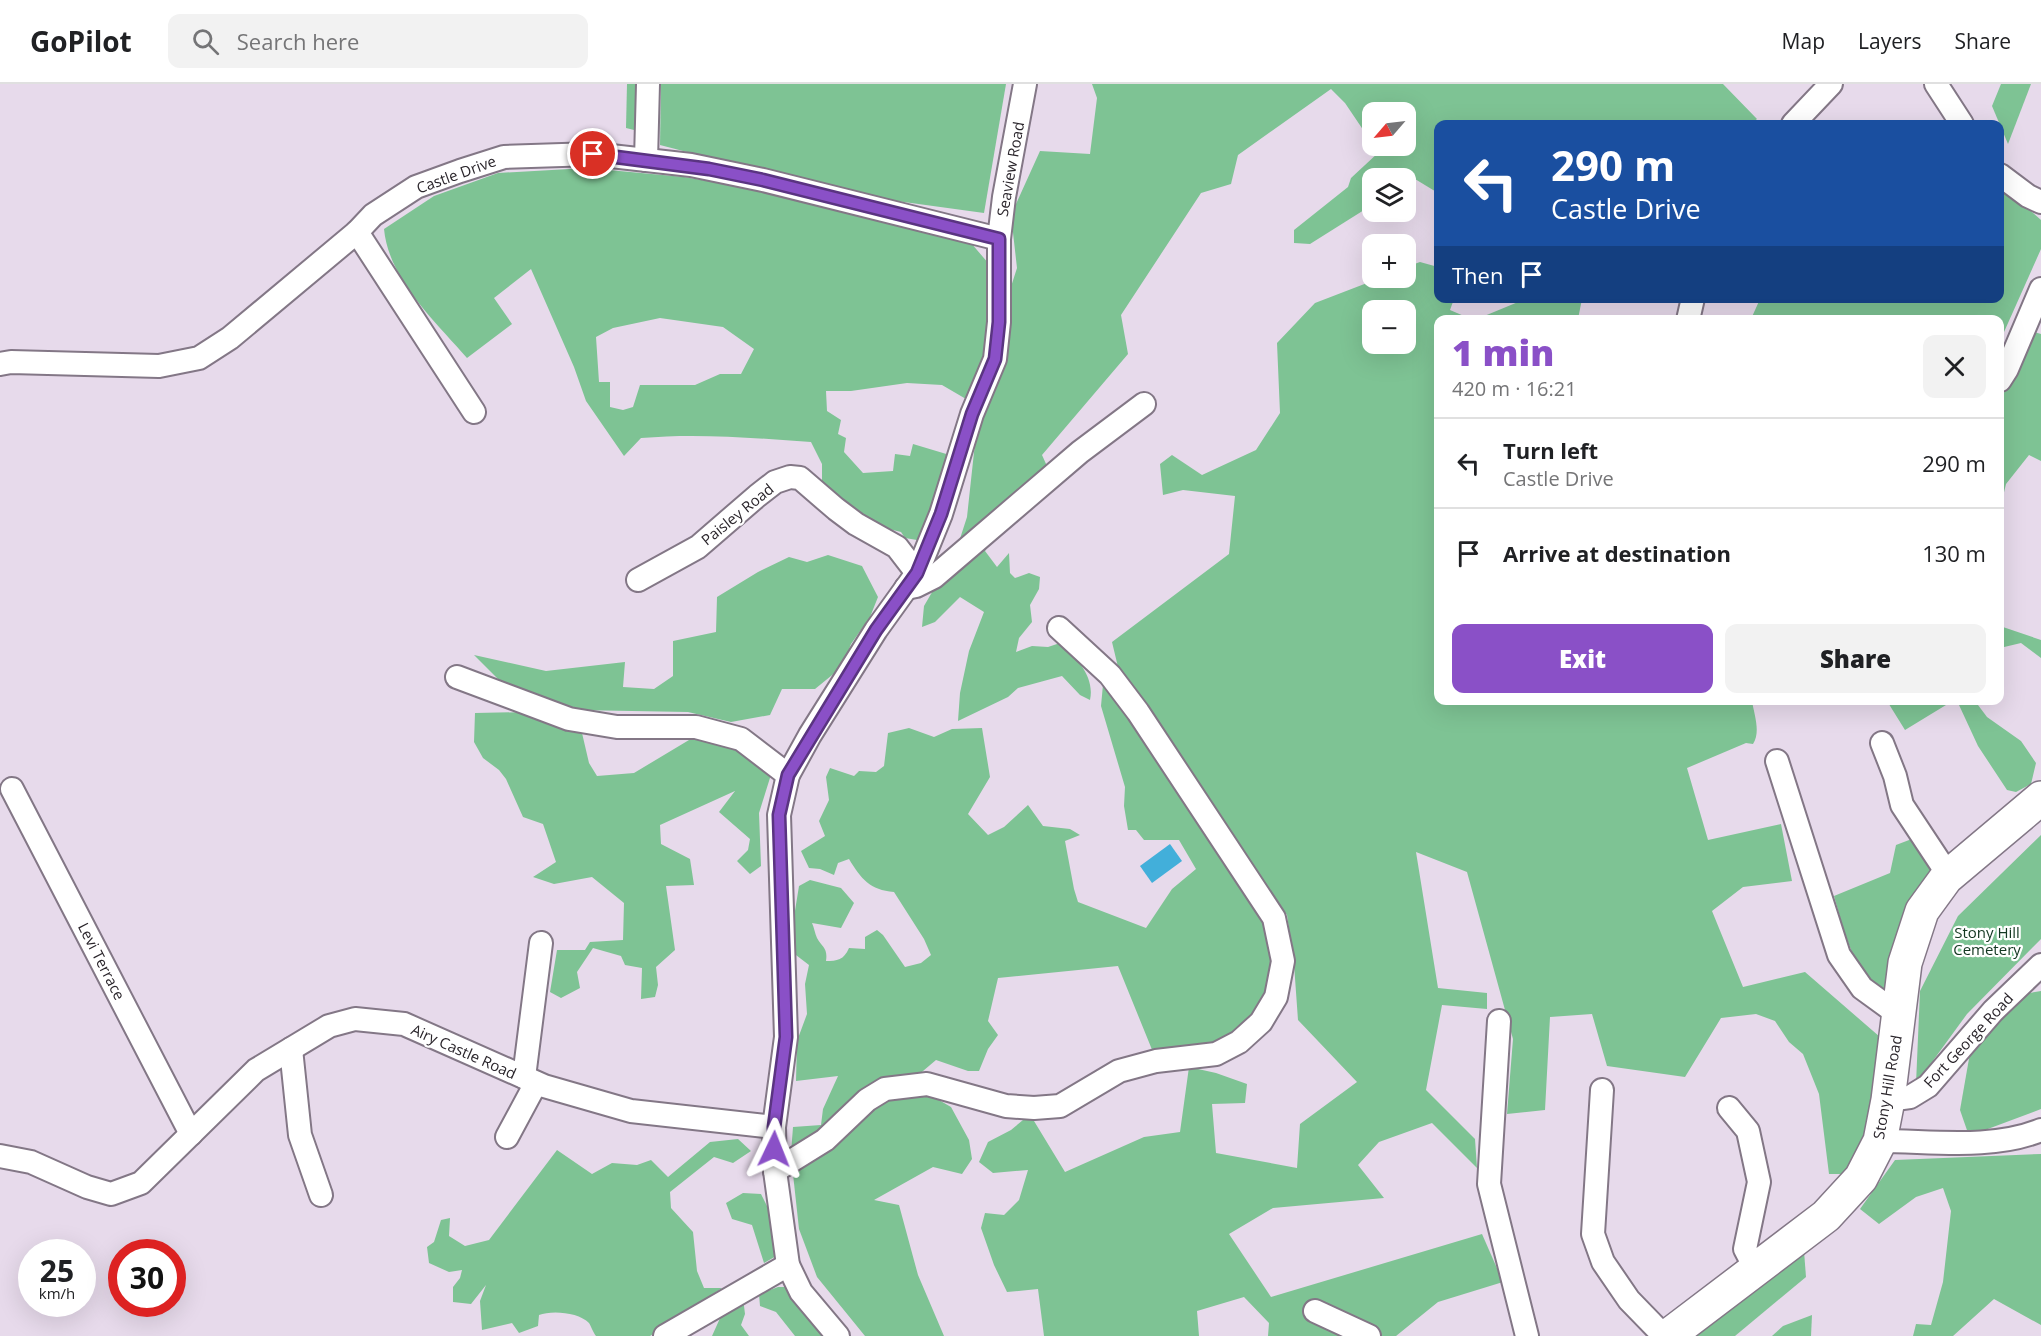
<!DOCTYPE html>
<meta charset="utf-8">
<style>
body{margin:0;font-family:"Open Sans",sans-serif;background:#f2f2f2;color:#202124;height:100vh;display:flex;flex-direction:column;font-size:22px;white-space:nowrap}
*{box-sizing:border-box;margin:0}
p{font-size:20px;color:#757577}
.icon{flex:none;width:33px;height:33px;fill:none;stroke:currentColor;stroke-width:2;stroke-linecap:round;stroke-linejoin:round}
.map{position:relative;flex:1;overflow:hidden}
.side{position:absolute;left:1434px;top:231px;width:570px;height:390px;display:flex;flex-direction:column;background:#fff;border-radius:12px;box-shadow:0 6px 24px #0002}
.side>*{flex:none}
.banner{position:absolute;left:1434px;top:36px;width:570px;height:183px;border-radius:12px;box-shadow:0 6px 24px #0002;background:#1a4fa0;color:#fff;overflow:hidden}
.needle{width:39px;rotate:242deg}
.buttons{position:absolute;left:1362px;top:18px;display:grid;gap:12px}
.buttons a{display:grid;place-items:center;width:54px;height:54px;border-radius:12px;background:#fff;box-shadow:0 6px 24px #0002;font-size:30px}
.speed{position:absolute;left:18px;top:1155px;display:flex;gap:12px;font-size:30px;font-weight:700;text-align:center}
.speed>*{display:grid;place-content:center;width:78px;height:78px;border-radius:50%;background:#fff;box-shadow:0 6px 24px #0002;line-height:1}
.speed small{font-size:15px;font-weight:400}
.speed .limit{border:9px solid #d22;background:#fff;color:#111}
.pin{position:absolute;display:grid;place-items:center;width:51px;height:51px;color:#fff;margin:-26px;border:3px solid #fff;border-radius:50%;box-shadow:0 2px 6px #0007}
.me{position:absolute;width:66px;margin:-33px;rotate:2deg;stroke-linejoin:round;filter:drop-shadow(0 0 4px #0008)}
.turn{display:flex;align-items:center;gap:21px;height:126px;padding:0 18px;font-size:27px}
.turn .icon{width:78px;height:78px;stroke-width:2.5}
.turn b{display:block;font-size:42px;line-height:51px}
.then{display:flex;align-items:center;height:57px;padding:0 18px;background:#0003;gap:12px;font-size:22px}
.round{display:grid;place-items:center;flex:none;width:63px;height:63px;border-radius:12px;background:#f2f2f2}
.headline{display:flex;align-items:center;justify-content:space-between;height:102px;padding:0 18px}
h1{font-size:36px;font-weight:800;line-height:45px;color:#8a50c7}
.primary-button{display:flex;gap:12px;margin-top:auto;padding:12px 18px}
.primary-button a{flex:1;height:69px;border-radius:12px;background:#8a50c7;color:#fff;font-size:24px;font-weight:800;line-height:69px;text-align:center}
.primary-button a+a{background:#f2f2f2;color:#202124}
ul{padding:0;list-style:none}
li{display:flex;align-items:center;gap:18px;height:90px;padding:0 18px;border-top:2px solid #e0e0e0}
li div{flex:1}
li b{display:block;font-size:22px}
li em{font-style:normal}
header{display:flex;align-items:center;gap:36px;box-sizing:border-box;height:84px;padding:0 30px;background:#fff;border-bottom:2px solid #e0e0e0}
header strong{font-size:28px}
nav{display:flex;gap:33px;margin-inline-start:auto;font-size:21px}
.search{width:420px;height:54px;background:#f2f2f2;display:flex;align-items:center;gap:15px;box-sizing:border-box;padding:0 21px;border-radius:12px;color:#757577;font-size:22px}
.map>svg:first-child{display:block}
.green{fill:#7ec394;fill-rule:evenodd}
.water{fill:#42afda}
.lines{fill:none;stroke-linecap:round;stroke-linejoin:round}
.street-casing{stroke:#837786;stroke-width:26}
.primary-casing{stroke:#837786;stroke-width:36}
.street{stroke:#fff;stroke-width:22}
.primary{stroke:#fff;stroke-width:33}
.route-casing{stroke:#5a3481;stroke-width:15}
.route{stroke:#8a50c7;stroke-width:10}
.labels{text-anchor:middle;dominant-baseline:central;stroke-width:4.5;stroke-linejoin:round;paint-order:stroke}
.street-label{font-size:15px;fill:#2a252b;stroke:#fff}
.park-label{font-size:15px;fill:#143822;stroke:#fff}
</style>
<header>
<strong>GoPilot</strong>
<div class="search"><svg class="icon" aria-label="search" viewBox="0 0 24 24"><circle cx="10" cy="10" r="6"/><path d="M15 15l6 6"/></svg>Search here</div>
<nav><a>Map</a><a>Layers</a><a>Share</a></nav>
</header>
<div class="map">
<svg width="2041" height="1252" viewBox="0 0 2041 1252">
<rect width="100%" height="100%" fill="#e7daeb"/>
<g class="green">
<polygon points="627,0 639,0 638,47 626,44"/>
<polygon points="661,0 1006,0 984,129 853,111 660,61"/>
<path d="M1092 0H1723L1757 35 1751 40H1438V109L1415 95 1406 100V94H1372V121L1310 160 1294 159V146L1348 103 1351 94 1379 68 1374 62H1406V28H1372V59L1345 19 1331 5 1238 71 1231 100 1201 109 1121 231 1128 270 1042 371 1051 391 1020 415 985 467 997 483 1009 469 1010 489 1015 494 1029 489 1040 493 1039 505 1030 521 1032 538 1019 554 1016 568 1032 562 1048 563 1060 559C1077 574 1095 593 1090 616L1080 611 1062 592 1018 604 1008 613 958 637 960 609 969 567 984 528 960 513 935 538 922 543 924 522 956 467 967 433 976 350 1008 212 1017 184 1011 131 1040 67 1090 70 1097 14Z"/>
<polygon points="2001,0 2031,0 2008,60 1992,22"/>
<path d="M587 84 684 93 785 110 971 159 989 180V264L966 315 942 301 907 299 851 307H826L827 327 841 336 838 350 846 354 844 368 863 389 893 387 895 370 910 372 913 360 953 372 923 457 905 454 901 448 877 442 858 431 822 397V380L811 358C754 354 698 349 641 354L624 372 586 317 574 283 531 185 494 214 512 240 467 274C435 237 389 196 384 145L434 112 498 89ZM660 234 723 243 754 265 741 290H720L695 301H640L633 323 623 326 610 323V298H599L596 253 613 244Z"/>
<polygon points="2000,99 2041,136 2041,165 2000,257 2000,236 1751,235 1760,215 1774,218 1777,214 2000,214"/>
<path d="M1420 178 1438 183V214L1454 215 1450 226 1471 235 1438 236V616L1752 617C1754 630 1761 648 1753 660L1746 659 1687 684 1708 756 1781 740 1792 797 1743 803 1712 827 1743 903 1805 888 1880 953 1870 1053 1852 1090H1829L1819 1010 1803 970 1789 958 1775 937 1756 930 1721 934 1685 993 1607 982 1592 930 1550 933 1545 1026 1507 1030 1513 955 1467 788 1416 768 1438 904 1487 909V925L1442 921 1426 1006 1475 1055 1477 1084 1432 1039 1379 1058 1358 1081 1384 1114 1273 1124 1229 1150 1271 1213 1482 1150 1503 1198 1438 1218 1396 1252H1268L1269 1239 1244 1213 1197 1227 1199 1252H1044L1038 1205 1007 1208 994 1181 981 1144 985 1129 1004 1131 1019 1116 1028 1086 993 1089 979 1078 988 1058 1011 1046 1023 1036 1022 1030 1034 1037 1065 1088 1144 1053 1180 1048 1189 983 1216 989 1247 1000 1245 1019 1212 1020 1216 1069 1297 1084 1300 1040 1357 998 1298 936 1294 880 1287 831 1118 583 1112 558 1229 470 1235 412 1183 406 1163 411 1160 380 1172 371 1202 391 1256 366 1280 329 1277 259 1315 219 1380 194H1406V183ZM1372 226H1406V260H1372Z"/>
<polygon points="1528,214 1582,215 1578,235 1477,235"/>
<polygon points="2034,248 2041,250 2041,377 2029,371 2006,400 2000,425 2000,313 2009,303"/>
<polygon points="828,471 862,482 878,513 870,533 851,560 842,583 815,605 782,605 770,631 731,638 688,628 576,626 549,621 498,595 474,571 546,587 625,578 623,603 654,605 673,592 673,557 716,548 717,513 758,488 789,473 807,478"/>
<polygon points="2000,542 2041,556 2041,574 2021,559 2000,564"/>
<path d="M1104 590 1268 834 1276 877 1270 912 1253 933 1216 963 1155 973 1118 882 998 894 988 937 998 951 988 965 979 987H968L936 976 910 998 791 1069 793 1043 821 1041 823 1025 838 992 796 997 797 957 807 930 805 900 809 881 792 868 793 839 799 802 810 796 841 804 854 819 841 844 812 839C814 843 815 850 817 854 822 863 828 864 826 877 837 877 844 876 849 864L865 865V853L877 846 883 851 905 883 921 879 931 871 924 855 894 808C870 806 861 795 849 775L838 779 834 791 820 785 809 784 801 767 825 752 819 737 829 716 826 693 830 684 854 692 859 687 876 688 884 682 888 649 909 644 934 653 952 645 982 644 990 693 968 730 988 751 1004 743 1028 721 1043 742 1070 745 1080 751 1065 757 1074 805 1078 818 1146 844 1172 805 1196 785 1179 756H1144L1136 746H1128L1124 722 1125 703 1101 622Z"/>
<polygon points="1887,617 1975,617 1987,633 2021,657 2036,679 2031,700 2016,708 2007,706 1978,662 1959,621 1946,621 1905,646"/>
<polygon points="528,628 551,641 582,649 589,679 597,692 634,689 699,650 774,681 759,729 761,782 750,790 737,777 748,766 750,755 719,728 735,707 660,741 661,760 690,775 694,801 666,802 675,866 656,883 658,901 655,913 641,915 642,884 625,881 621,872 593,864 577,888 580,904 561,914 550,908 557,866 585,866 590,858 623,856 624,819 592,793 554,800 533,793 556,778 543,740 523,733 506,695 499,686 483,674 474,658 475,629"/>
<polygon points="2041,751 2041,855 1967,930 1916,1000 1920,907 1958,832"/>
<path d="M1917 753 1932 774 1930 791 1888 907C1854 897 1843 842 1834 812L1890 789 1896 761Z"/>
<polygon points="2041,907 2041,1025 1969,1052 1960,1026 1970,969 2024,910"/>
<polygon points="925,1008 951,1023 969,1056 972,1075 962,1090 933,1083 874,1116 899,1121 918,1191 944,1252 865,1252 817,1193 799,1145 793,1090 884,1014"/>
<path d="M738 1055 751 1067 733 1079 714 1073 670 1108 671 1124 693 1148 697 1187 704 1204H722L650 1252H596C593 1248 591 1242 589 1239 579 1228 551 1226 539 1231L538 1242 519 1249 512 1239 482 1246 480 1217 486 1201 471 1220 453 1218V1203L460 1194 462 1186 449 1188 429 1179 427 1163 434 1158 441 1136 450 1134 449 1152 465 1162 489 1156 557 1066 592 1090 612 1079 637 1081 651 1076 668 1093 710 1058Z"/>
<polygon points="2041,1070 2041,1241 1994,1215 1953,1252 1913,1252 1916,1240 1931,1241 1943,1198 1951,1127 1943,1104 1916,1113 1879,1140 1860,1125 1895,1076"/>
<polygon points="743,1109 761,1110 770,1128 778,1171 764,1179 752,1141 732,1135 726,1119"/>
<polygon points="1804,1167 1806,1193 1735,1252 1686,1252"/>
<polygon points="778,1203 789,1203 824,1248 823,1252 795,1252 776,1228 760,1222 759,1210"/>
<polygon points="730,1212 743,1214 745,1230 741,1241 749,1252 712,1252"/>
<polygon points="1812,1231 1811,1252 1772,1252 1783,1242"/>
</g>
<polygon class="water" points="1170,760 1182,777 1152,799 1140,782"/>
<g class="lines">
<defs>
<g id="street">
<polyline points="1936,0 1962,40"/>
<polyline points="1793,40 1831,0"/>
<polyline points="646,76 648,0"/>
<polyline points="2000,91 2028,112 2041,118"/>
<polyline points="357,148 474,328"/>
<polyline points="1688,236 1693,214"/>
<polyline points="0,280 11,278 159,282 199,274 230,254 357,148 373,131 416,103 460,87 504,73 593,70 691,81 763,96 999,155"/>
<polyline points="2000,296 2007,285 2041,205"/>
<polyline points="638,496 698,463 757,412 775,398 790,393 800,394 836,425 856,440 897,463 917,489"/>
<polyline points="906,504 916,502 934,493 1080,368 1144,320"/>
<polyline points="457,593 569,635 617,643 696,643 741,655 788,691"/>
<polyline points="1882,659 1895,692 1902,721 1949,792"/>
<polyline points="1777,677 1839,871 1862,904 1899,931"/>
<polyline points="12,705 191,1050"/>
<polyline points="1499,937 1489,1100 1527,1252"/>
<polyline points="291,965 300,1051 321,1111"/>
<polyline points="524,993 541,859"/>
<polyline points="1602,1006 1593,1150 1603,1178 1629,1216 1664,1252"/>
<polyline points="1888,1016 1910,1013 1928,1002 1993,927 2041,881"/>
<polyline points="1729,1024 1748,1047 1759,1098 1745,1165 1756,1186"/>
<polyline points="507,1053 536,999"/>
<path d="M1880 1057C1932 1057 1992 1066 2041 1046"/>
<polyline points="0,1072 31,1078 87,1103 111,1110 141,1099 256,986 329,942 355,935 404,940 544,1002 631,1027 774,1043"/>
<polyline points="775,1087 825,1056 867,1016 885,1005 927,1000 1006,1022 1034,1024 1060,1022 1119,987 1156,977 1216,970 1239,958 1261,938 1276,913 1283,877 1274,834 1138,628 1110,591 1059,544"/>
<polyline points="1315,1227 1369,1252"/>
<polyline points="665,1252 788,1181"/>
<polyline points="838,1252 801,1208 788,1181 775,1087 774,1043 786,953 779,731 788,691 810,651 876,546 917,489 941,430 972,330 995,275 999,238 999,155 1004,113 1025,0"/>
</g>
<polyline id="primary" points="1668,1252 1826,1132 1861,1094 1880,1057 1888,1016 1905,879 1922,827 1946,794 2041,714"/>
</defs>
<use href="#street" class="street-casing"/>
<use href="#primary" class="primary-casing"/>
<use href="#street" class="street"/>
<use href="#primary" class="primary"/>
</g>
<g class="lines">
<defs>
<polyline id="route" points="593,70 709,85 763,96 999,155 999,238 995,275 972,330 941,430 917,489 876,546 788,691 779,731 786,953 774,1043 774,1065"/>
</defs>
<use href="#route" class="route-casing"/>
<use href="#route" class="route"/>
</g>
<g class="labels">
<g class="street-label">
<text transform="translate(1010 85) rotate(-80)">Seaview Road</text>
<text transform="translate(456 90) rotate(-20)">Castle Drive</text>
<text transform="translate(737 430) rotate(-39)">Paisley Road</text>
<text transform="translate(102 877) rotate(63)">Levi Terrace</text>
<text transform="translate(1968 956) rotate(-47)">Fort George Road</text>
<text transform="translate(464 967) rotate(24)">Airy Castle Road</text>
<text transform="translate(1887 1003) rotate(-80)">Stony Hill Road</text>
</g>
<g class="park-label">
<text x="1987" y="848">Stony Hill<tspan x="1987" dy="17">Cemetery</tspan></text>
</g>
</g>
</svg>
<div class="buttons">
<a><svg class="needle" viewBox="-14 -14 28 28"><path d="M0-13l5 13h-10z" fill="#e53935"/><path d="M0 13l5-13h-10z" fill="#757577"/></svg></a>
<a><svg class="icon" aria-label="layers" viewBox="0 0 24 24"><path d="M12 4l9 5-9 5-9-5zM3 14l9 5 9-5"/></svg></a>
<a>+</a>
<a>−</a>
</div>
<div class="speed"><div>25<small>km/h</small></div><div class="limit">30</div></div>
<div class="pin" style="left:593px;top:70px;background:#d93025"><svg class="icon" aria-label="arrive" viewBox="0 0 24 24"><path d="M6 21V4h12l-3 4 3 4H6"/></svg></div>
<svg class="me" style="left:774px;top:1065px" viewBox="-20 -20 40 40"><path d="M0-17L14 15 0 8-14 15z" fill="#8a50c7" stroke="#fff" stroke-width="4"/></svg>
<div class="banner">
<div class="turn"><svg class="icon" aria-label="left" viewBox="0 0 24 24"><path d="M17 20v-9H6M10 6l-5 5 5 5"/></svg><div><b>290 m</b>Castle Drive</div></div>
<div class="then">Then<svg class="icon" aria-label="arrive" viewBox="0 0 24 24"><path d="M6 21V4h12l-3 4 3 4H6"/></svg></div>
</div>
<section class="side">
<div class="headline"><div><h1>1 min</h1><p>420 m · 16:21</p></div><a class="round"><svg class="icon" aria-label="close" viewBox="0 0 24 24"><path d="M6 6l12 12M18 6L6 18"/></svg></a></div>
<ul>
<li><svg class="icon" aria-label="left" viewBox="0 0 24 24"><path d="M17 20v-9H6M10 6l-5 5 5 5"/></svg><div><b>Turn left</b><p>Castle Drive</p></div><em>290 m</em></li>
<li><svg class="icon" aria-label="arrive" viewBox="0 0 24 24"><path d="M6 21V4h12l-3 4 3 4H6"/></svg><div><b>Arrive at destination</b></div><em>130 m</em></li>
</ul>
<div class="primary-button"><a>Exit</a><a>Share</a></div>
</section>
</div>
